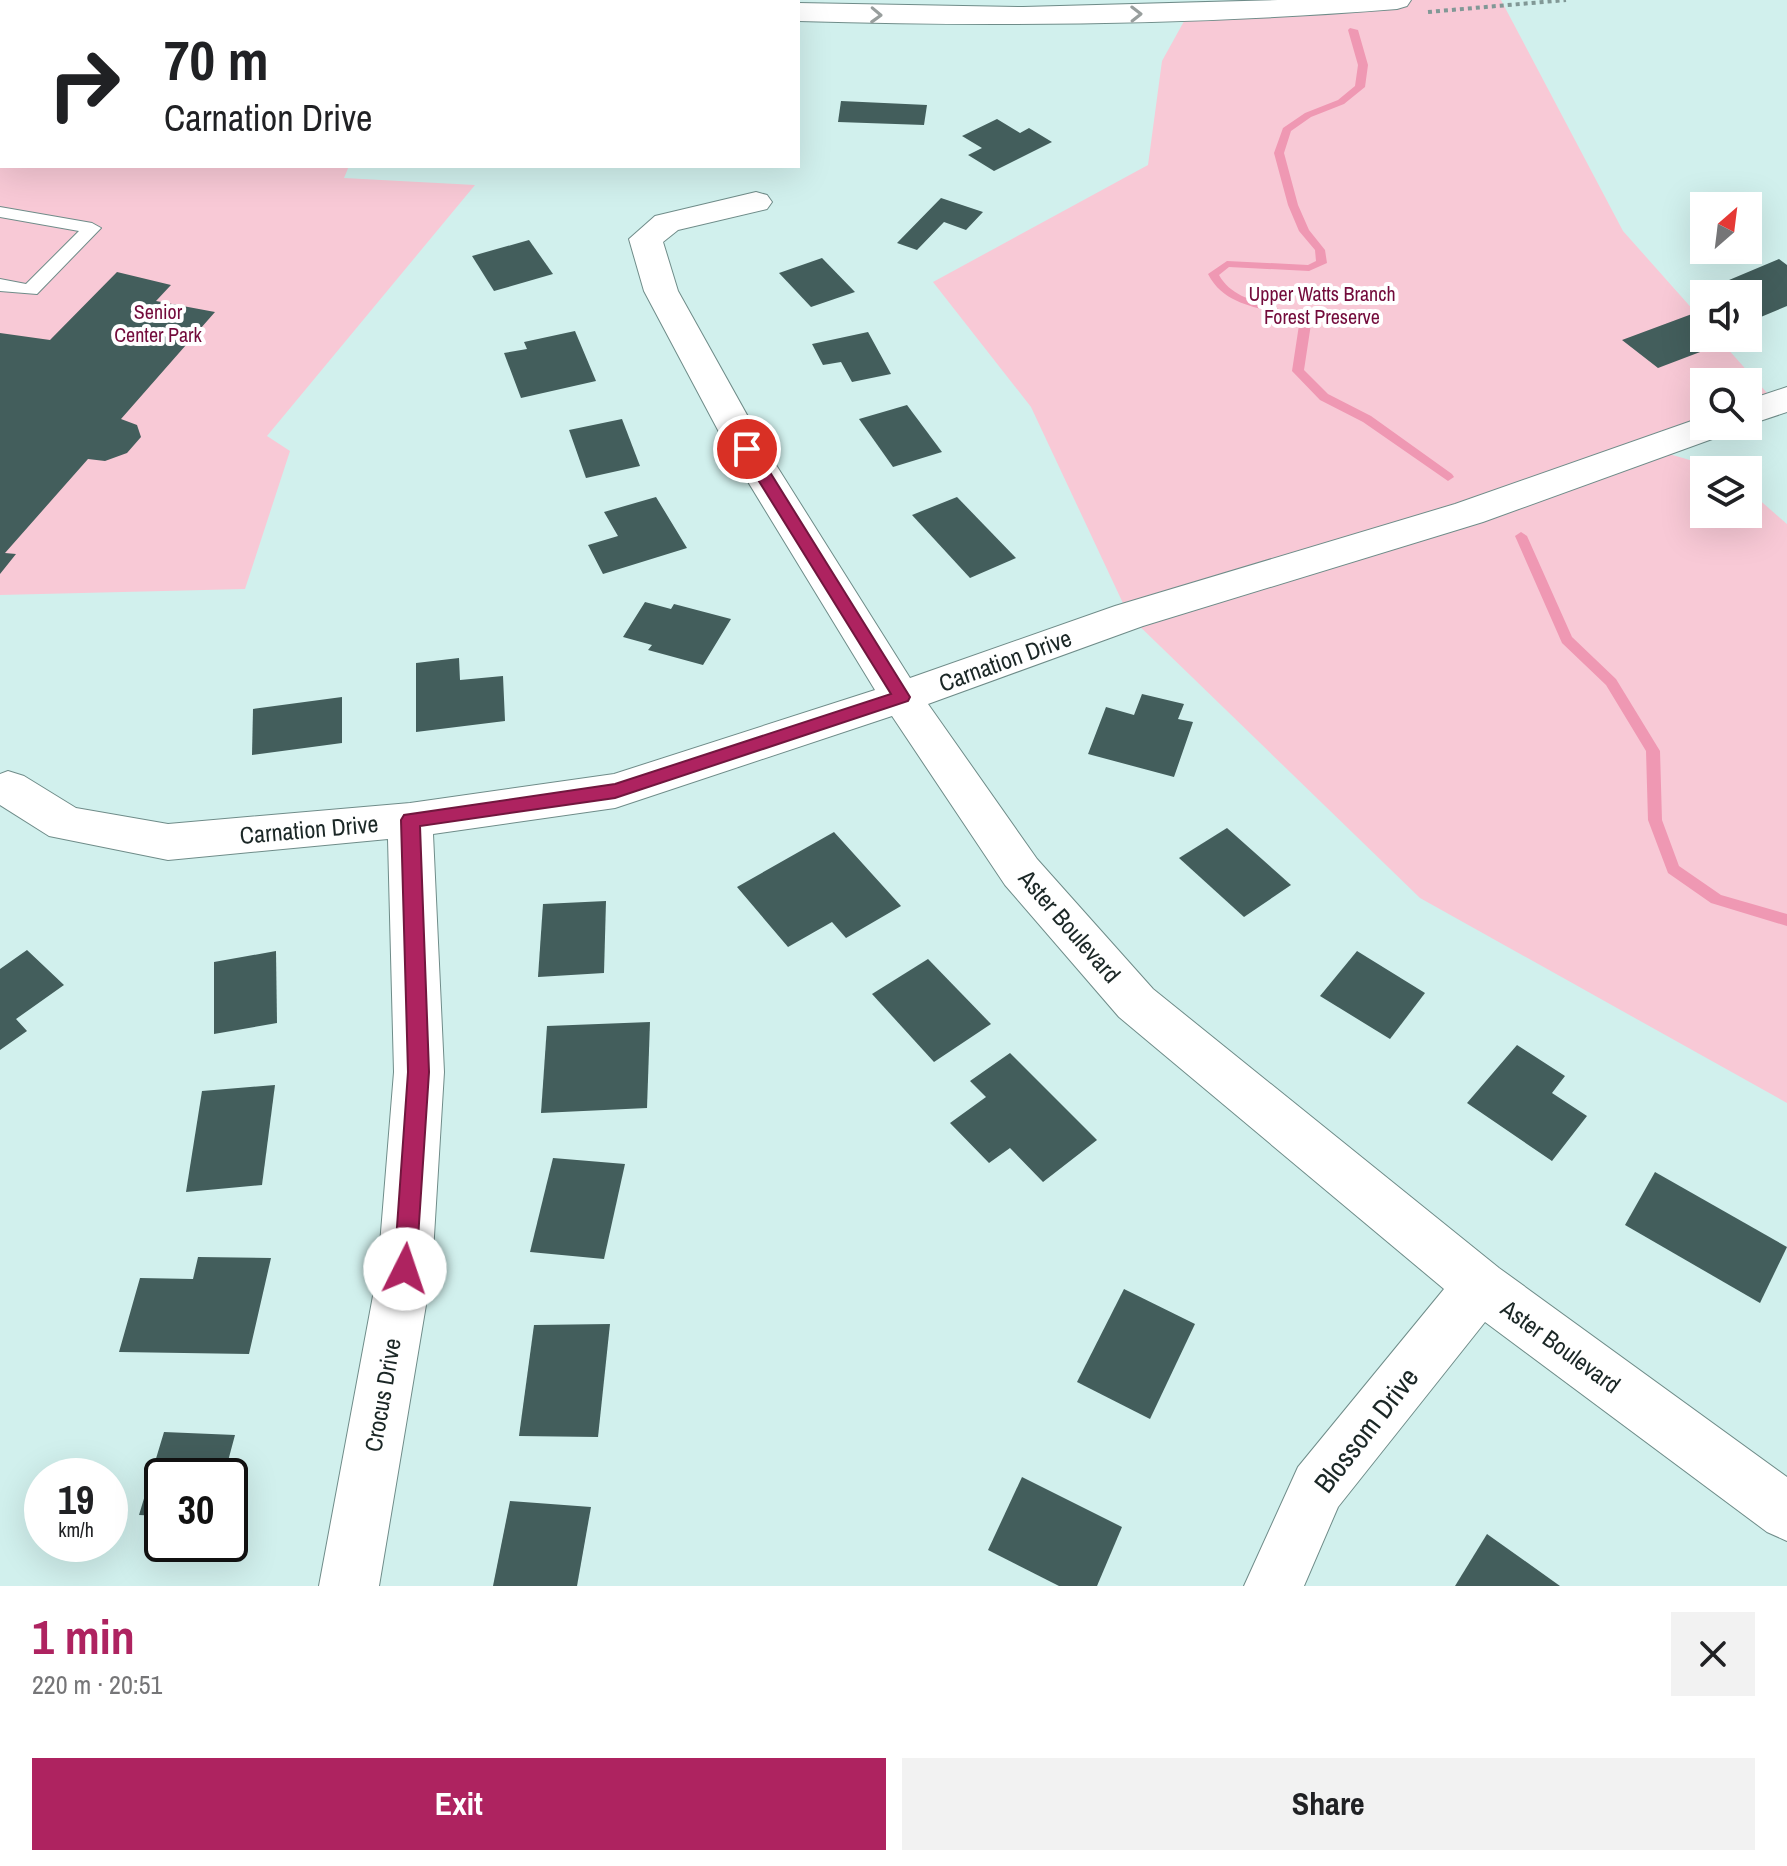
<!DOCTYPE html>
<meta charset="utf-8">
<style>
body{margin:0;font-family:"Archivo Narrow",sans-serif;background:#f2f2f2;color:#202124;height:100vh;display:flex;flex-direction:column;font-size:30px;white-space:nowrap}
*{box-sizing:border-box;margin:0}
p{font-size:26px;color:#757577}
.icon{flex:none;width:44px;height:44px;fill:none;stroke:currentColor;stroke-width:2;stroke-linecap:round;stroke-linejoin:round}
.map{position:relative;height:1586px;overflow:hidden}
.side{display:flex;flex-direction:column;background:#fff;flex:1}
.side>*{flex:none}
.banner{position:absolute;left:0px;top:0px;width:800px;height:168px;box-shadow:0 8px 32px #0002;background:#fff;color:#202124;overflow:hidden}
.needle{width:52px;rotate:28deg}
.controls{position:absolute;left:1690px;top:192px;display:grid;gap:16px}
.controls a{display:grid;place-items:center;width:72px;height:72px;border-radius:0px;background:#fff;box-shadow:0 8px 32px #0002;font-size:40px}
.speed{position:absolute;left:24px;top:1458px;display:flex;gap:16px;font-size:40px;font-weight:700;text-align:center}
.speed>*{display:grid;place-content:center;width:104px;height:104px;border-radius:50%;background:#fff;box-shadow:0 8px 32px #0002;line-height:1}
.speed small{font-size:20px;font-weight:400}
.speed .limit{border:4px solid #111;border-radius:12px;background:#fff;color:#111}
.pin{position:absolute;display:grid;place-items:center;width:68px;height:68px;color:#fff;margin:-34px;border:4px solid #fff;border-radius:50%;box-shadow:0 2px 8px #0007}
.me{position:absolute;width:88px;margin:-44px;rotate:4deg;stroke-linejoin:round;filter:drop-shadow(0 0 6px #0008)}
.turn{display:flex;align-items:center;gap:28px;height:168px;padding:0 32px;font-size:36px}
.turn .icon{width:104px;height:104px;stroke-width:2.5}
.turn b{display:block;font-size:56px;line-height:68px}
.round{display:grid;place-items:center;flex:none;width:84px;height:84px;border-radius:0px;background:#f2f2f2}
.summary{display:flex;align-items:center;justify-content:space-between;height:136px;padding:0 32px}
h1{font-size:48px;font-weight:700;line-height:60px;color:#ae2360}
.action{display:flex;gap:16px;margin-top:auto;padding:16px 32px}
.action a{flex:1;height:92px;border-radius:0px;background:#ae2360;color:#fff;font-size:32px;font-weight:700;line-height:92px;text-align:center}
.action a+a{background:#f2f2f2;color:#202124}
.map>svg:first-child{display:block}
.green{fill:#f8c9d6}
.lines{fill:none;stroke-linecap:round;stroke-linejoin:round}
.stream{fill:#ef98b3;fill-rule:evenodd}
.building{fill:#435e5c}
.service-casing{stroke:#6f8c89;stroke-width:2}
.minor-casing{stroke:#6f8c89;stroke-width:2}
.secondary-casing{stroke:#6f8c89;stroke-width:2}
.path{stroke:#819896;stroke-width:4;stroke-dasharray:4 4;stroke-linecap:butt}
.service{fill:#fff;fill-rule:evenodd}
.minor{fill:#fff;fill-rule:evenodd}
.secondary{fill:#fff;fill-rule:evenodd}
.oneway{stroke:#989e9d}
.route{fill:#ae2360;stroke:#71173e;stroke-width:2}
.labels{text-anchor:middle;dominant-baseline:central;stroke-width:8;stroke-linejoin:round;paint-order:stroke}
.far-park-label{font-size:20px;fill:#730b3b;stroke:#fff}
.street-label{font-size:24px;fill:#1b2726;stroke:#fff}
.near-street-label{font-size:28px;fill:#1b2726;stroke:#fff}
</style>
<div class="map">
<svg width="1787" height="1586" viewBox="0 0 1787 1586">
<rect width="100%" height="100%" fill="#d1f0ed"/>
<g class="green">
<polygon points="1397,0 1501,0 1623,231 1704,322 1704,338 1718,338 1776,403 1748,413 1748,382 1704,382 1704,426 1652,449 1724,470 1704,470 1704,514 1748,514 1748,490 1787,524 1787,1103 1420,898 1129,616 1031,407 933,282 1148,165 1162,61 1188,14"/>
<polygon points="0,21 2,166 349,166 344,178 475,185 267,436 290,451 245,589 0,595"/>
</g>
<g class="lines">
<g class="stream">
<path d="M1350 28 1358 30 1368 65 1365 87 1344 104 1311 117 1291 131 1284 153 1298 205 1309 230 1325 250 1327 263 1309 271 1229 267 1219 275C1236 306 1281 303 1309 322L1311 324 1304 370 1328 394 1371 416 1452 474 1454 477 1448 481 1363 422 1320 400 1292 371 1299 325C1267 303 1228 312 1208 274L1227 261 1308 265 1316 261 1315 250 1299 231 1288 205 1274 153 1283 128 1305 113 1338 100 1355 86 1358 65 1348 30Z"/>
<polygon points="1521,532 1527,536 1572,637 1616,679 1660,751 1662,820 1679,866 1721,895 1787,914 1787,926 1711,903 1668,873 1648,820 1646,751 1606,685 1562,643 1515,536"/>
</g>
</g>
<g class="building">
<polygon points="841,101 927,105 924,125 838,122"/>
<polygon points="997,119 1020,133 1029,128 1052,142 994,171 968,155 982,148 962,136"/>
<polygon points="941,198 983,212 966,230 944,222 917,250 897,243"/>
<polygon points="529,240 553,274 494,291 472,256"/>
<polygon points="822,258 855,292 811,307 779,273"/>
<polygon points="1779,259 1787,265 1787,306 1756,319 1748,314 1748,294 1719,294 1710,288"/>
<polygon points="117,272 171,285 156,301 215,312 121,419 137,425 141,437 127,453 105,461 88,459 5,553 16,554 0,574 0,333 50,340"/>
<polygon points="1700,311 1704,314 1704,338 1737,338 1658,368 1622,340"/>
<polygon points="575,331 596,381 521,398 504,353 527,349 524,342"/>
<polygon points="868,332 891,374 852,382 841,362 823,365 812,344"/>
<polygon points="907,405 942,452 893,467 859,419"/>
<polygon points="622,419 640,466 586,478 569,430"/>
<polygon points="656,497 687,548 603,574 588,545 618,536 604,512"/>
<polygon points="957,497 1016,558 970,578 912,515"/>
<polygon points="645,602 671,609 674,604 731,619 703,665 648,650 652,645 623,637"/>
<polygon points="459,658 460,680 503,676 505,721 416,732 416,663"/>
<polygon points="1142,694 1184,704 1178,719 1193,722 1174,777 1088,754 1106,707 1134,715"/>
<polygon points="342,697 342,743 252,755 253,709"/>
<polygon points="1227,828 1291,885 1244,917 1179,858"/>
<polygon points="834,832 901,906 846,938 832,922 788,947 737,887"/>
<polygon points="606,901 604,973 538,977 543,904"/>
<polygon points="27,950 64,985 16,1019 27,1031 0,1050 0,969"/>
<polygon points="276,951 277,1023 214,1034 214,962"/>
<polygon points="1357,951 1425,993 1390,1039 1320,996"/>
<polygon points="928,959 991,1024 934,1062 872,994"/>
<polygon points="650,1022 647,1108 541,1113 547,1026"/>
<polygon points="1517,1045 1565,1076 1552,1093 1587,1116 1552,1161 1467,1103"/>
<polygon points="1010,1053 1097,1140 1043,1182 1010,1148 989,1163 950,1123 986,1097 970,1081"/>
<polygon points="275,1085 262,1185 186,1192 202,1091"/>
<polygon points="553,1158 625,1164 604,1259 530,1252"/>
<polygon points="1655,1172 1787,1247 1760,1303 1625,1225"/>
<polygon points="198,1257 271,1258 249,1354 119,1352 140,1278 193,1279"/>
<polygon points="1124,1289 1195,1324 1150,1419 1077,1382"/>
<polygon points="610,1324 598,1437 519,1436 534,1325"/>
<polygon points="164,1432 235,1435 224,1476 162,1476 162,1516 139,1515"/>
<polygon points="1022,1477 1122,1527 1097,1586 1059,1586 988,1550"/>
<polygon points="510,1501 591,1507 577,1586 493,1586"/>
<polygon points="1487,1534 1560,1586 1455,1586"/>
</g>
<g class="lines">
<defs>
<polygon id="service" points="0,207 92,223 101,228 37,294 0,291 0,279 26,284 79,231 0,217"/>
<g id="minor">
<polygon points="756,192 767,195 772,202 767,209 678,230 663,242 678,291 766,449 910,678 1115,606 1455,504 1700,418 1704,417 1704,426 1731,426 1726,434 1483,522 1143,626 928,704 1037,859 1153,989 1499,1268 1787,1477 1787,1541 1767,1532 1485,1322 1338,1507 1304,1586 1244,1586 1298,1467 1444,1289 1119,1017 1005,885 892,716 615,808 433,834 444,1072 432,1269 379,1586 319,1586 378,1269 394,1072 388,839 168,860 49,836 0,805 0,774 8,771 24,776 76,808 168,824 410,803 614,774 875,690 728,449 644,291 629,239 655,216"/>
<polygon points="1787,387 1787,412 1748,425 1748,400"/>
</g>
<g id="secondary">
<polygon points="427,0 511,0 512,2 428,2"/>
<path d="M1278 0H1411L1407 6 1397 9C1197 25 998 27 798 21V3L1023 7Z"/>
</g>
</defs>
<use href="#service" class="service-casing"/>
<use href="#minor" class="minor-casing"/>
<use href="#secondary" class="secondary-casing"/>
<g class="path">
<polyline points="0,0 60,2"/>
<polyline points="1428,12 1566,0"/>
</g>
<use href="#service" class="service"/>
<use href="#minor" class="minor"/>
<use href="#secondary" class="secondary"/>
</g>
<defs><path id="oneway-chevron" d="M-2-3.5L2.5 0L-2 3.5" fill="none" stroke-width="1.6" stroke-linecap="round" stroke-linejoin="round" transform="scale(2)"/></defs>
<g class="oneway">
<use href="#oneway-chevron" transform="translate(1136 14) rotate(-1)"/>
<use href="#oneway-chevron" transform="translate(876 15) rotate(2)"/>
</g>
<polygon class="route" points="747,444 753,445 910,697 908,701 615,798 420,826 429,1072 416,1269 412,1276 405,1279 397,1276 394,1269 408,1072 401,820 404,815 615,784 891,694 739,449"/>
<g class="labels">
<g class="far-park-label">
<text x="1322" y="293">Upper Watts Branch<tspan x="1322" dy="23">Forest Preserve</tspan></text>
<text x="158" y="311">Senior<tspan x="158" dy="23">Center Park</tspan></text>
</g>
<g class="street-label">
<text transform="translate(1005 660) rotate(-20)">Carnation Drive</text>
<text transform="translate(309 829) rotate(-5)">Carnation Drive</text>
<text transform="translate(1070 926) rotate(49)">Aster Boulevard</text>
<text transform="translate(1561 1346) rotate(36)">Aster Boulevard</text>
<text transform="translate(382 1395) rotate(-80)">Crocus Drive</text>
</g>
<g class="near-street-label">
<text transform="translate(1366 1430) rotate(-52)">Blossom Drive</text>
</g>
</g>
</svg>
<div class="controls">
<a><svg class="needle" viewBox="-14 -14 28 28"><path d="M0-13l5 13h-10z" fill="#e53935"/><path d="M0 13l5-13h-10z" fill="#757577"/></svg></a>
<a><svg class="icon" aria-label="sound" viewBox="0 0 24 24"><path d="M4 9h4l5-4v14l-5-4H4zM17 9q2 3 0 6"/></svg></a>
<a><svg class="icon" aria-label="search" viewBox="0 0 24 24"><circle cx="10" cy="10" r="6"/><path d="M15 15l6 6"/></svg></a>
<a><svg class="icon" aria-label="layers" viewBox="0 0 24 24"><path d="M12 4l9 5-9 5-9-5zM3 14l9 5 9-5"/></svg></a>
</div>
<div class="speed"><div>19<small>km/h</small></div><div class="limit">30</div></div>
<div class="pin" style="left:747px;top:449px;background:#d93025"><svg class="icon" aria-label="arrive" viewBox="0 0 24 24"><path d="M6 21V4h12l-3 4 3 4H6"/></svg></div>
<svg class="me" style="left:405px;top:1269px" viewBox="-20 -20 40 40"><circle r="19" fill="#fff"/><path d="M0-13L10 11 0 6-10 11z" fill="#ae2360"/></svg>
<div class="banner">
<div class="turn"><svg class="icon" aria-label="right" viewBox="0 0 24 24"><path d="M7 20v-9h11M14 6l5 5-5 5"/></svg><div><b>70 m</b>Carnation Drive</div></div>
</div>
</div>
<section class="side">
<div class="summary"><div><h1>1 min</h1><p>220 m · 20:51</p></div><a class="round"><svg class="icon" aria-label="close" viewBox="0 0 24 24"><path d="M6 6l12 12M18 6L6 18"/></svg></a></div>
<div class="action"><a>Exit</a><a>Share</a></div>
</section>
